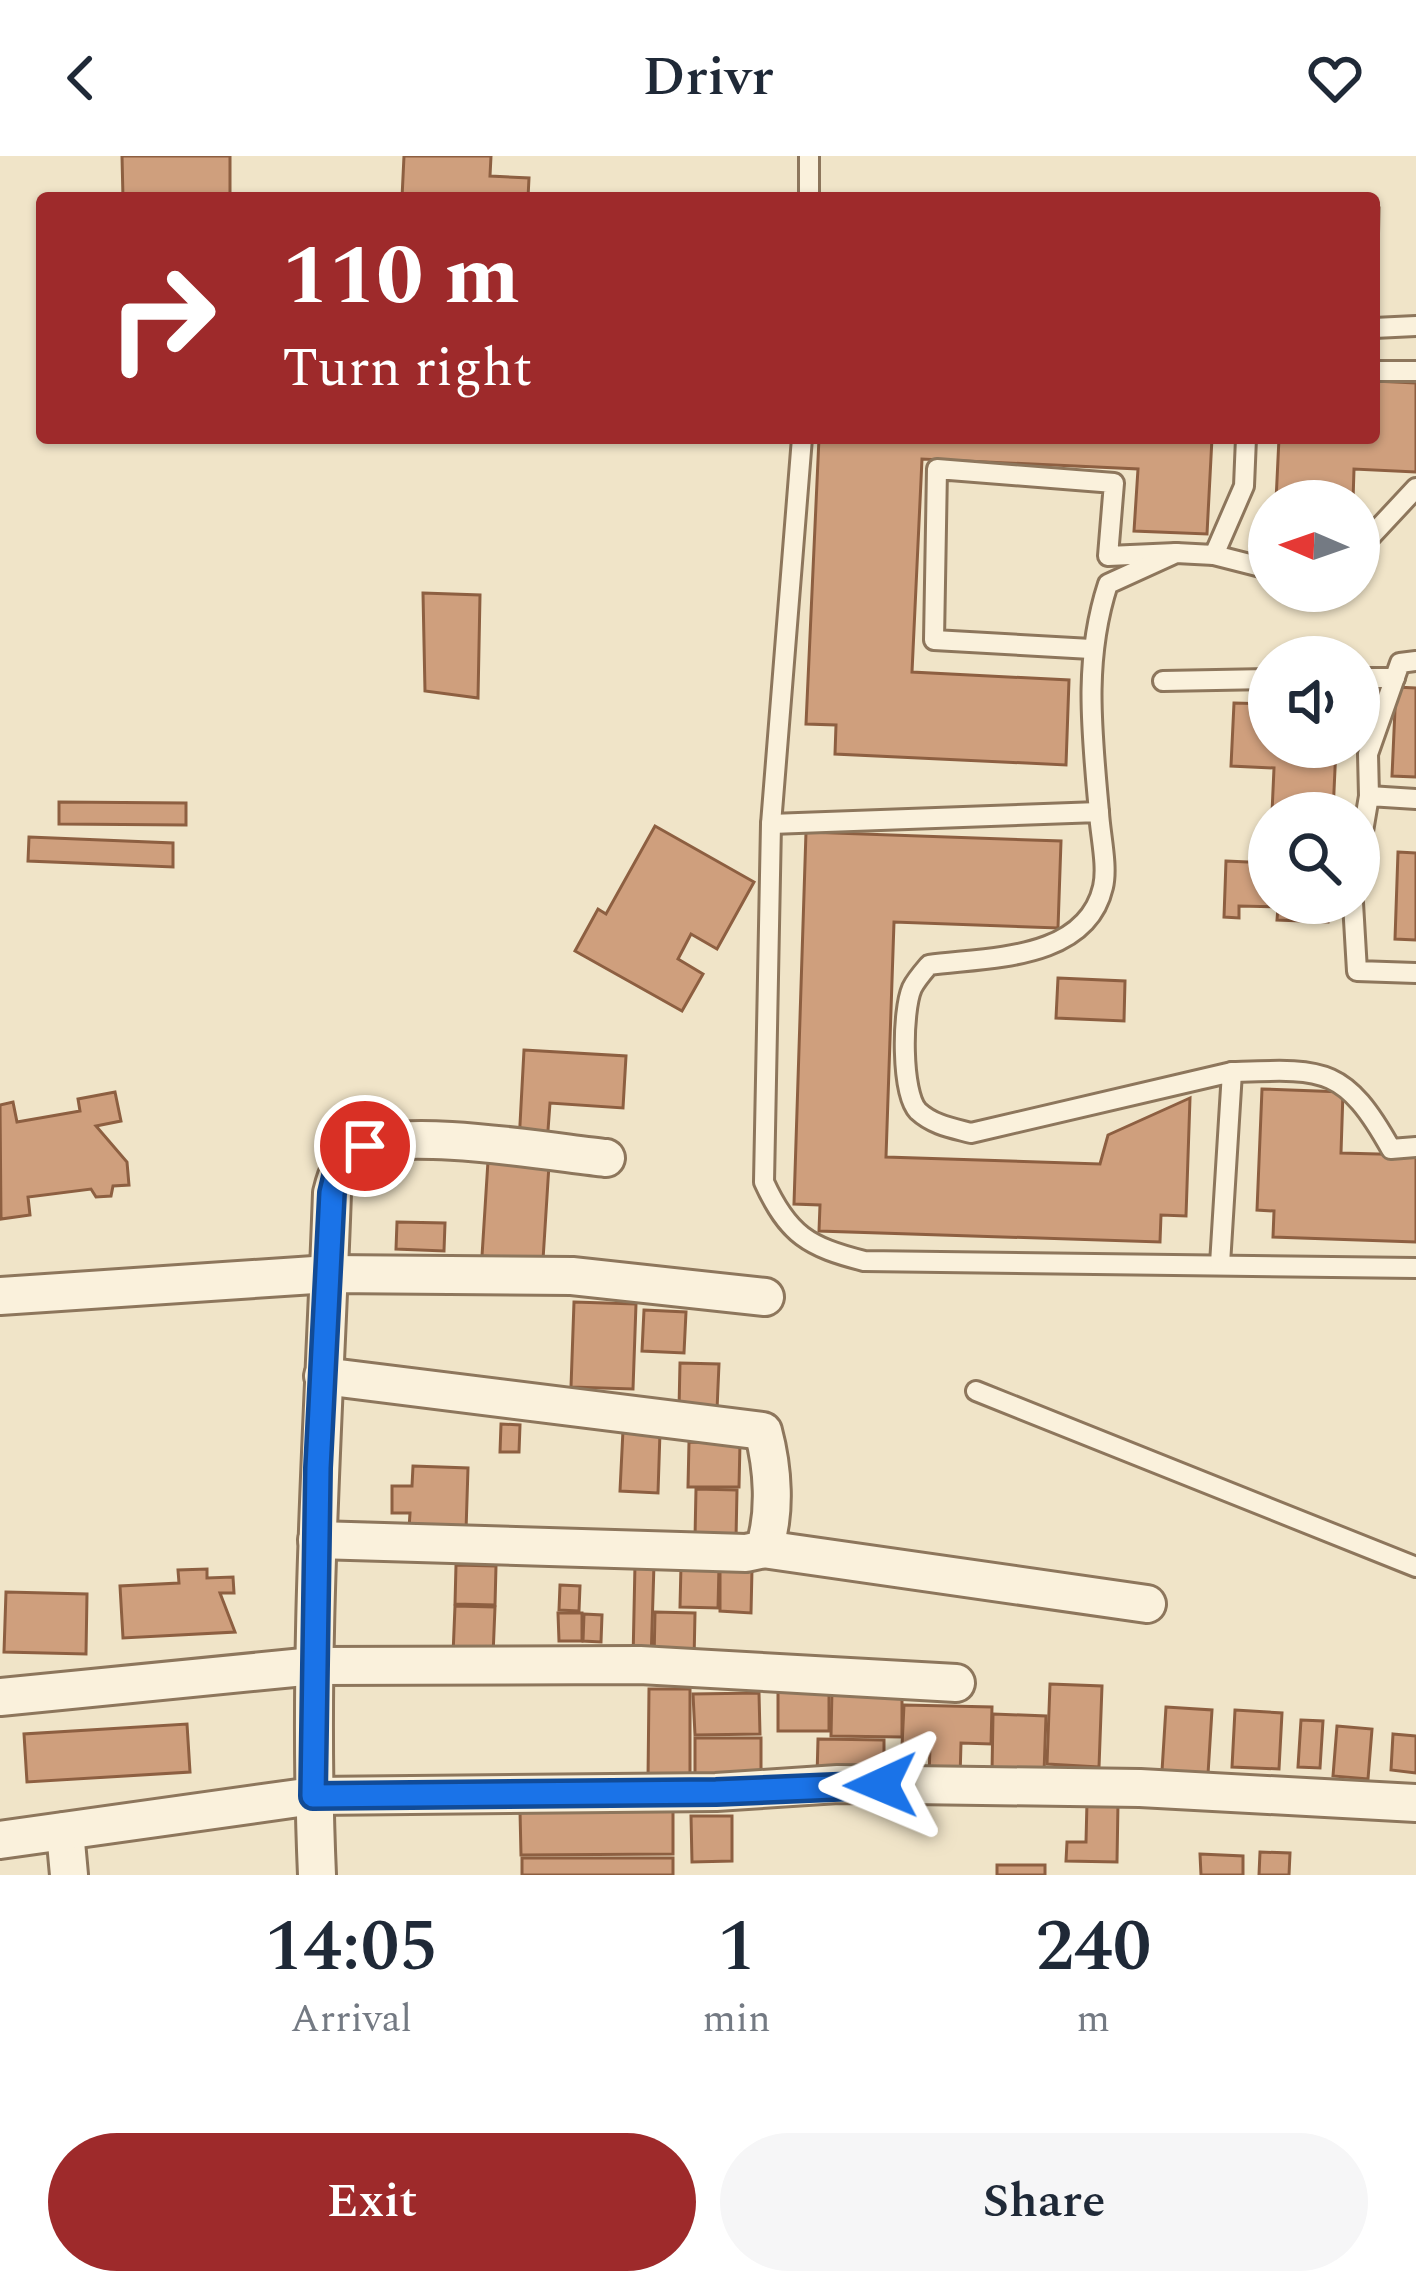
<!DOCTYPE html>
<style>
body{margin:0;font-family:Spectral,serif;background:#f6f6f7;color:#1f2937;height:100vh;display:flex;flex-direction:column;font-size:45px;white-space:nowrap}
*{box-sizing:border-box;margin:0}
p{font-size:39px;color:#747a83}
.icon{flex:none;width:66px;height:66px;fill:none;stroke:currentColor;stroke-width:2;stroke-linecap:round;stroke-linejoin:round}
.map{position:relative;height:1719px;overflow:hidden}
.drawer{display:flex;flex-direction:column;background:#fff;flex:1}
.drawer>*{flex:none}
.banner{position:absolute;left:36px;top:36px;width:1344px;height:252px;border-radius:12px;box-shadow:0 3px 9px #0004;background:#9e2a2b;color:#fff;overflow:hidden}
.needle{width:78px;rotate:272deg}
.controls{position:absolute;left:1248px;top:324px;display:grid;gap:24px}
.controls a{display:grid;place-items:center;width:132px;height:132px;border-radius:50%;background:#fff;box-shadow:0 3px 9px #0004;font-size:60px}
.pin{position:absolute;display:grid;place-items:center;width:102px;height:102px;color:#fff;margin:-51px;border:6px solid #fff;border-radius:50%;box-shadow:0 3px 12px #0007}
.me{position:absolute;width:132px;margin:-66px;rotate:269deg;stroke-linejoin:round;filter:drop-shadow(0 0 9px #0008)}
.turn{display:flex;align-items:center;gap:42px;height:252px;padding:0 48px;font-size:54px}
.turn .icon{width:156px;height:156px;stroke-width:2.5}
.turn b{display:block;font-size:84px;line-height:102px}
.eta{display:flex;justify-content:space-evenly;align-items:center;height:204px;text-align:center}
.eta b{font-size:72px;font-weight:600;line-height:84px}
.primary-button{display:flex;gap:24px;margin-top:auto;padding:24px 48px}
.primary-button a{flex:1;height:138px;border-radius:72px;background:#9e2a2b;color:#fff;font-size:48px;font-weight:600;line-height:138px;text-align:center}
.primary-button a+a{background:#f6f6f7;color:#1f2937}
header{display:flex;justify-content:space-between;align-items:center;height:156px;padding:0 48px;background:#fff;font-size:54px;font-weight:600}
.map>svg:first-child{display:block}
.building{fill:#cf9f7d;stroke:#8d5f41;stroke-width:3}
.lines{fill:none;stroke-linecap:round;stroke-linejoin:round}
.service-casing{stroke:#8d765c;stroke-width:24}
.minor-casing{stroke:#8d765c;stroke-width:42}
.service{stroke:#faf1dc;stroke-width:18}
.minor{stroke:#faf1dc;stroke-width:36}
.route-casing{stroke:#114b97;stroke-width:30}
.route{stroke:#1a73e8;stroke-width:21}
</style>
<header><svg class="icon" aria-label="back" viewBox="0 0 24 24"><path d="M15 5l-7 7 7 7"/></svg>Drivr<svg class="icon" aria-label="heart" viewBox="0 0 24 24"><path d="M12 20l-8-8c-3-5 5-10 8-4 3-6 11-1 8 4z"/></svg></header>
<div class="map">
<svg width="1416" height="1719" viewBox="0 0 1416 1719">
<rect width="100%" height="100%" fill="#f0e4c8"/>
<g class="building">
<polygon points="122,0 230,0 230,42 123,42"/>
<polygon points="404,0 491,0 490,20 529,22 528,42 402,42"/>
<polygon points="1374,52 1379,52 1377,155 1374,155"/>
<polygon points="1374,225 1416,227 1416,316 1354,313 1353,345 1276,345 1279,282 1374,282"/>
<polygon points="819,282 1212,282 1207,378 1134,375 1138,313 922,303 912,516 1069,524 1066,609 835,598 836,569 806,568"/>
<polygon points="423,437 480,439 478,542 425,535"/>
<polygon points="1396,531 1416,532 1416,621 1392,620"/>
<polygon points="1234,547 1269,548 1269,591 1336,591 1333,657 1272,657 1274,612 1231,610"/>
<polygon points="59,646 186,647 186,669 59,668"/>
<polygon points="655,670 754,726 717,793 691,778 678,803 703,818 682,855 575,795 598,753 606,758"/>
<polygon points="806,676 1061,685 1058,772 894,766 886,1001 1100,1008 1108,979 1190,942 1186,1060 1161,1059 1160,1086 819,1075 820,1049 794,1048"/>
<polygon points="29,681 173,687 173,711 28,705"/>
<polygon points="1398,696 1416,697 1416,784 1395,783"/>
<polygon points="1226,705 1269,707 1269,747 1329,747 1328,766 1277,764 1278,751 1239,750 1239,762 1224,761"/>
<polygon points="1058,822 1125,825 1124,865 1056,862"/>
<polygon points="524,894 626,900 623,952 550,947 547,988 519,987"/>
<polygon points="1262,933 1343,936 1341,997 1416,999 1416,1086 1273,1081 1274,1055 1257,1054"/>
<polygon points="115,936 121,965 96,970 127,1006 129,1029 113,1030 111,1040 96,1041 91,1033 28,1041 30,1059 1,1063 0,949 13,946 17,966 80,955 78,943"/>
<polygon points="488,1005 549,1009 543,1104 482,1100"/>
<polygon points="397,1066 445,1067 444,1095 396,1093"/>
<polygon points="574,1146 636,1148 633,1233 571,1231"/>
<polygon points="644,1154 686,1156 684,1197 642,1195"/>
<polygon points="680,1207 719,1208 717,1254 679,1253"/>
<polygon points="501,1268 520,1269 519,1296 500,1296"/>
<polygon points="623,1274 660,1276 658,1337 620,1335"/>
<polygon points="689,1286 740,1287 739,1331 688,1331"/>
<polygon points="413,1310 468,1312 466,1375 409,1373 410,1357 392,1357 392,1330 412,1330"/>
<polygon points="696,1333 737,1334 736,1383 695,1382"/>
<polygon points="635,1408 654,1408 651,1505 633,1504"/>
<polygon points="456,1409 496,1410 495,1449 455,1448"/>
<polygon points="681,1409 719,1410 718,1452 680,1451"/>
<polygon points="720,1412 752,1413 751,1457 720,1455"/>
<polygon points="207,1413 207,1422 233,1421 234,1437 220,1437 235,1476 123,1482 120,1430 179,1427 178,1414"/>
<polygon points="560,1429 580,1430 579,1455 559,1454"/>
<polygon points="6,1436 87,1438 86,1498 4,1496"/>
<polygon points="455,1450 495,1451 493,1500 453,1499"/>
<polygon points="655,1456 695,1457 694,1505 654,1504"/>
<polygon points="558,1457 582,1457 582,1485 559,1485"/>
<polygon points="584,1458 602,1459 601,1486 583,1485"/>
<polygon points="1050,1528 1102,1530 1099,1611 1047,1608"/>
<polygon points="649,1533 690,1533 690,1625 648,1624"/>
<polygon points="832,1533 902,1534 902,1581 831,1580"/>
<rect x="778" y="1534" width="51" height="41"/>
<polygon points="759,1537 760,1578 695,1579 693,1538"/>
<polygon points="904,1549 992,1551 991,1588 961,1587 960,1622 929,1621 930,1591 902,1590"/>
<polygon points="1166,1551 1212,1554 1208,1618 1162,1615"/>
<polygon points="1235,1554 1282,1557 1279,1613 1232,1611"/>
<polygon points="993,1558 1046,1560 1044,1617 992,1616"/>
<polygon points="1301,1564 1323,1565 1320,1612 1298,1611"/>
<polygon points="187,1568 190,1616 27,1626 24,1578"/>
<polygon points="1337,1570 1372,1573 1368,1623 1333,1620"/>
<polygon points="1393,1578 1416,1580 1416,1617 1391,1614"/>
<polygon points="695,1582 761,1582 761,1627 695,1626"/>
<polygon points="818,1583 884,1584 884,1622 817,1621"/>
<polygon points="1087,1646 1118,1647 1117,1706 1066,1705 1067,1686 1086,1686"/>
<polygon points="673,1654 673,1698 521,1699 520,1655"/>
<polygon points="691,1660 732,1660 732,1705 692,1706"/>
<polygon points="1260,1696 1290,1697 1289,1719 1259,1719"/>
<polygon points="1200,1698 1243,1700 1243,1719 1201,1719"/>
<rect x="522" y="1702" width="151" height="17"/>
<rect x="997" y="1709" width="48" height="10"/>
</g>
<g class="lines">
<defs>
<g id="service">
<polyline points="809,42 809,0"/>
<polyline points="1374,172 1416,170"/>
<polyline points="1374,215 1416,215"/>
<path d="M802 282 771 668 764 1026C788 1079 809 1091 864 1105L1416 1112"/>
<polyline points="1359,393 1416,332"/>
<polyline points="1214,399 1269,413"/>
<polyline points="1091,493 934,484 937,313 1114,327 1108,400 1176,397"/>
<polyline points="1359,522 1395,522"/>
<polyline points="1163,525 1269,523"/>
<polyline points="1369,640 1368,598 1400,507 1416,505"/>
<path d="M1099 656C1092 577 1083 504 1108 428L1176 397 1214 399 1244 330 1246 282"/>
<path d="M771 668 1099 656C1100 678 1108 710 1103 731 1086 805 988 801 929 809 923 816 916 824 912 832 902 855 901 937 918 955 933 969 952 972 971 977L1232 916 1220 1108"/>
<polyline points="1359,699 1369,640 1416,643"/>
<polyline points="1353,747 1357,815 1416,817"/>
<path d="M1232 916C1323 913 1344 909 1391 993L1416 991"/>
<polyline points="976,1235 1416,1411"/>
</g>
<g id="minor">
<polyline points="0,1140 329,1118 572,1120 765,1141"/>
<path d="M317 1384 746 1397 764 1393C776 1357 773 1312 763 1275L323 1220"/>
<polyline points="764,1393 1147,1448"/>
<polyline points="0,1541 314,1510 640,1509 956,1527"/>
<polyline points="65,1675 69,1719"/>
<polyline points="0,1684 313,1640 716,1636 838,1628 1140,1632 1416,1647"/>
<path d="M317 1719C307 1491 324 1265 332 1037 337 1016 342 1004 362 993 400 970 556 997 606 1002"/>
</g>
</defs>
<use href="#service" class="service-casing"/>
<use href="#minor" class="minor-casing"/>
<use href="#service" class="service"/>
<use href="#minor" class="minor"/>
</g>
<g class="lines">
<defs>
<polyline id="route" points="365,990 338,1012 332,1037 318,1312 313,1640 716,1636 881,1629"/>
</defs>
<use href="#route" class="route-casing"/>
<use href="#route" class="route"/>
</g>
</svg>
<div class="controls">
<a><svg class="needle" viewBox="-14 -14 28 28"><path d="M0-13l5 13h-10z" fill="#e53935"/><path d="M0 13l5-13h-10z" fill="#747a83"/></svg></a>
<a><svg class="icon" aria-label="sound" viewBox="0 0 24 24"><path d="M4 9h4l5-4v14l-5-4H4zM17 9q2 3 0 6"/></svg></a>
<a><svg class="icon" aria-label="search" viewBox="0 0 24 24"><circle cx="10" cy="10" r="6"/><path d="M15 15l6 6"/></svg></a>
</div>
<div class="pin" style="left:365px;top:990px;background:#d93025"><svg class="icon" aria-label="arrive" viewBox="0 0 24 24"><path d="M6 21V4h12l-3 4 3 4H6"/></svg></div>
<svg class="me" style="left:881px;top:1629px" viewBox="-20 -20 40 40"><path d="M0-17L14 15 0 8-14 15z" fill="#1a73e8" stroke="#fff" stroke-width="4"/></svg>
<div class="banner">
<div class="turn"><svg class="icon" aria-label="right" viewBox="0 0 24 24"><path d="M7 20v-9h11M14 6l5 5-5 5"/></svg><div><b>110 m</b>Turn right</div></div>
</div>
</div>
<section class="drawer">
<div class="eta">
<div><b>14:05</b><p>Arrival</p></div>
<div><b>1</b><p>min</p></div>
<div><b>240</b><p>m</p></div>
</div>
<div class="primary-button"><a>Exit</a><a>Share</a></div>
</section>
